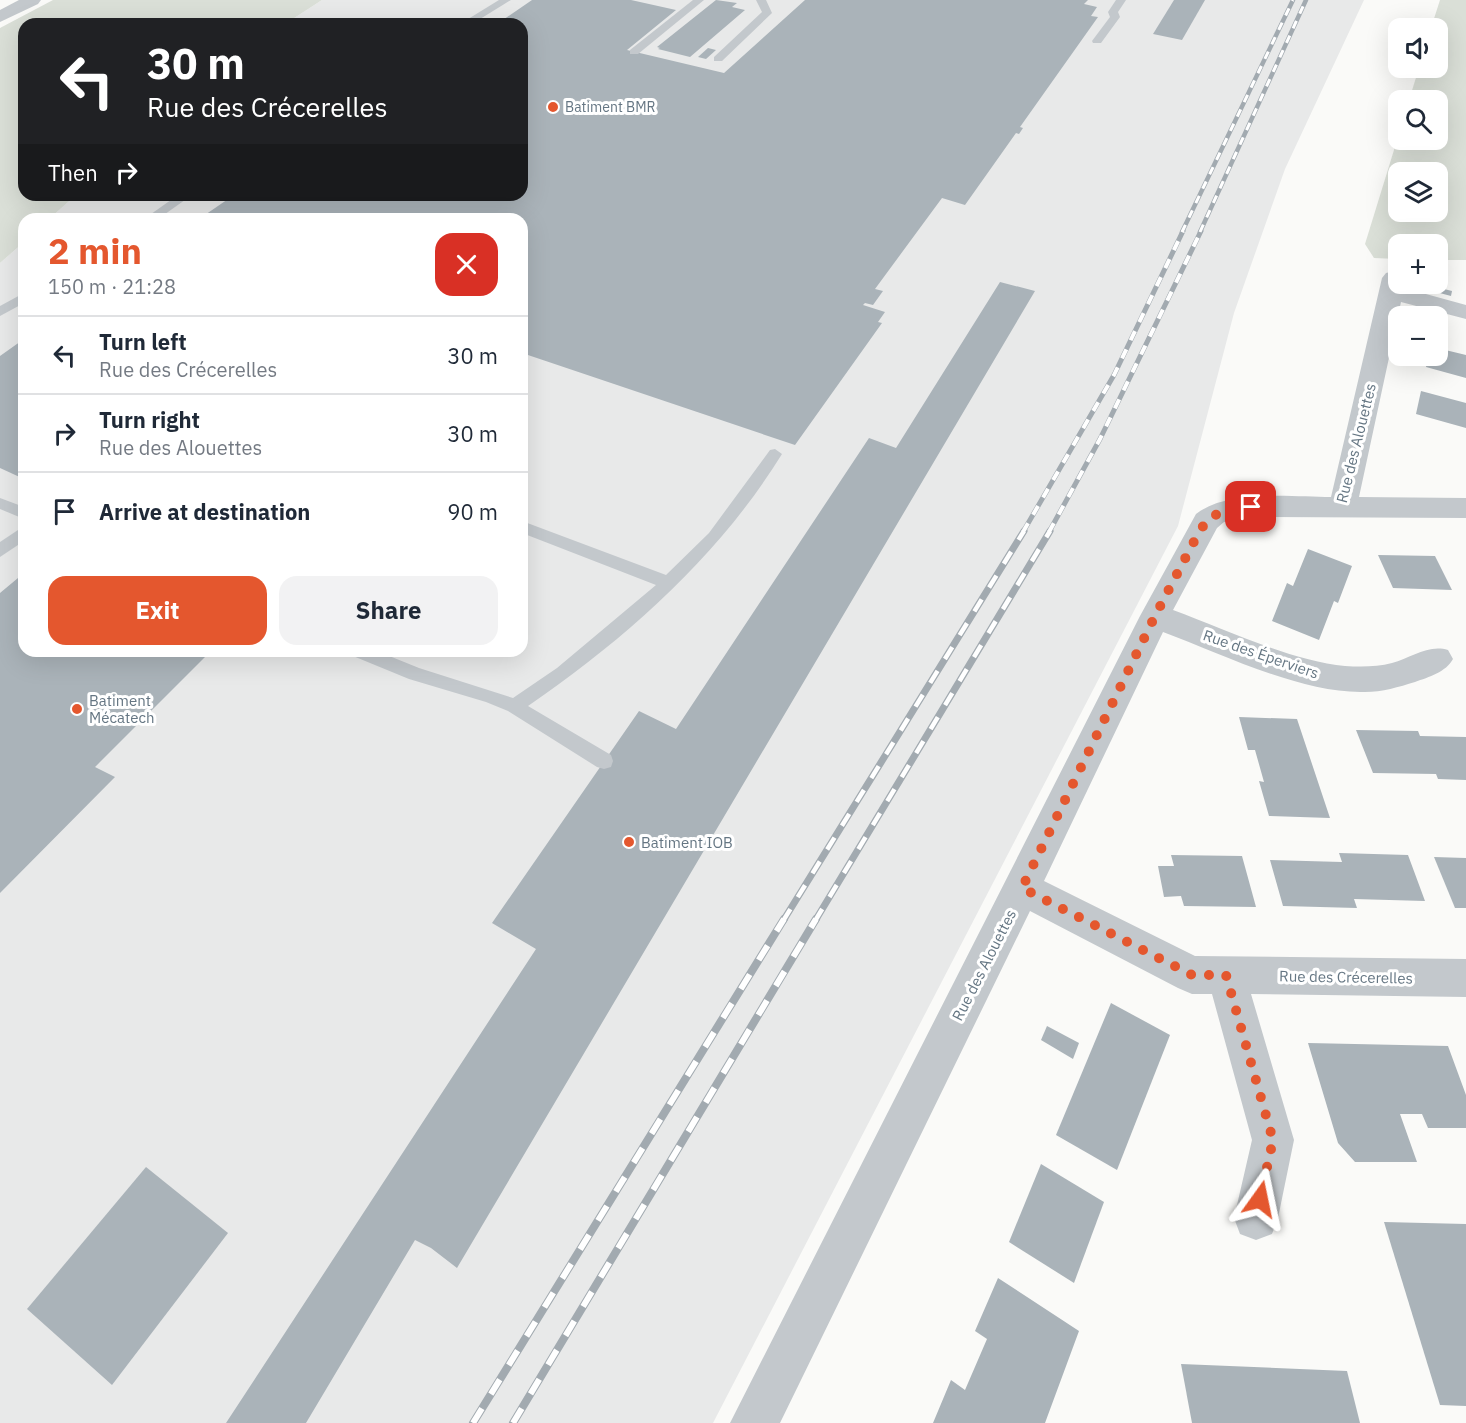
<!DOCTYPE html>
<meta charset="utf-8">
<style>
body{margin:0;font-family:"IBM Plex Sans",sans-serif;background:#f2f2f3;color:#1f2937;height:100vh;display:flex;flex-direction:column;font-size:22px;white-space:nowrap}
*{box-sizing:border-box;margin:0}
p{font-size:20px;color:#747a83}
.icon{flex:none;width:33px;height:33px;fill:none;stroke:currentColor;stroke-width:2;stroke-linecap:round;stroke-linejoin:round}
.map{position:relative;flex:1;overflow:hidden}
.sheet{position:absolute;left:18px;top:213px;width:510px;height:444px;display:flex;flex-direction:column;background:#fff;border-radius:18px;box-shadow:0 6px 24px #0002}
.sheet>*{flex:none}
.top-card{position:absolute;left:18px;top:18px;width:510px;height:183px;border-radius:18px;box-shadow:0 6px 24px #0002;background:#202124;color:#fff;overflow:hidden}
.tools{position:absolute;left:1388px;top:18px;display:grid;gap:12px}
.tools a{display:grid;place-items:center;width:60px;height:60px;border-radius:12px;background:#fff;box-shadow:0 6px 24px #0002;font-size:30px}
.pin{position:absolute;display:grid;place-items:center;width:51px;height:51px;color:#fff;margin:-26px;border-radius:12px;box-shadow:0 3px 9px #0006}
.me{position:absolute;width:66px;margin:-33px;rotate:12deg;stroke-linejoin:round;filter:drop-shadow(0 0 4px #0008)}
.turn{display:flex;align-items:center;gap:21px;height:126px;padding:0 30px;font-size:27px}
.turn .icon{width:78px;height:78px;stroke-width:2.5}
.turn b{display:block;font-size:42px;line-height:51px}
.then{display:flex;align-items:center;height:57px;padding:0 30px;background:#0003;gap:12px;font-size:22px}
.round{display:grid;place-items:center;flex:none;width:63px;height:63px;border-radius:18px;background:#f2f2f3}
.head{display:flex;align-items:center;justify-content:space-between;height:102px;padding:0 30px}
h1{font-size:36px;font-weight:700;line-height:45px;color:#e4572e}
.button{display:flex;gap:12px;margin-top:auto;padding:12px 30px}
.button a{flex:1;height:69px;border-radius:18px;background:#e4572e;color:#fff;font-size:24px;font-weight:700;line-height:69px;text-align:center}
.button a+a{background:#f2f2f3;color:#1f2937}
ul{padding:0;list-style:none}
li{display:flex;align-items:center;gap:18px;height:78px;padding:0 30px;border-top:2px solid #e0e1e3}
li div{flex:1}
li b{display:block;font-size:22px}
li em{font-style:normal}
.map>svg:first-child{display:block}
.built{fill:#e8e9e9}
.green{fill:#dadfd7;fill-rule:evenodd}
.building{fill:#aab3b9}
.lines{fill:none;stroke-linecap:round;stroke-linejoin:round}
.lane{fill:#c3c8cc;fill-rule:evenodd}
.street{fill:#c3c8cc;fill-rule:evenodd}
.rail-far3-casing{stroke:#a2aab0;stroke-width:4.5}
.rail-far2-casing{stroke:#a2aab0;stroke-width:5}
.rail-far1-casing{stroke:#a2aab0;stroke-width:7}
.rail-casing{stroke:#a2aab0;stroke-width:8}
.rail-far3{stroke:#fff;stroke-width:3;stroke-dasharray:8;stroke-linecap:butt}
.rail-far2{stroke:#fff;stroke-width:4;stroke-dasharray:10;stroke-linecap:butt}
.rail-far1{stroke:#fff;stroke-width:4.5;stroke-dasharray:14;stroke-linecap:butt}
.rail{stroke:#fff;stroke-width:6;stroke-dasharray:17;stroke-linecap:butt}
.route{stroke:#e4572e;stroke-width:10;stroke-dasharray:0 18}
.poi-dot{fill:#e4572e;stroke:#fff;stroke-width:2}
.labels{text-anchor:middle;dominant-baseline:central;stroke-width:6;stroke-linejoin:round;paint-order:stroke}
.far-poi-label{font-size:14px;fill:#657683;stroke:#fff;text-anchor:start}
.street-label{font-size:15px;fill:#657683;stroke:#fff}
.poi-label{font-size:15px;fill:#657683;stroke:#fff;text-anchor:start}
</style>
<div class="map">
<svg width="1466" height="1423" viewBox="0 0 1466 1423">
<rect width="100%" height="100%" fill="#fafaf8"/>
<polygon class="built" points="322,0 1364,0 1285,169 1234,313 1178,526 713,1423 0,1423 0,263 24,242 24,651 522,651 522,219 49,219 76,195 522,195 522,24 285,24"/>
<g class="green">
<polygon points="53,0 322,0 285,24 24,24 24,195 76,195 49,219 24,219 24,242 0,263 0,28"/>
<path d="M1440 0H1466V260H1437V244H1398V259L1374 258 1365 244 1398 137V140H1437V100H1409L1419 68H1437V28H1431ZM1398 172H1437V212H1398Z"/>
</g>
<g class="building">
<polygon points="532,0 631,0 676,10 627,50 724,73 805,0 1088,0 1084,4 1097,7 1091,16 1098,17 1020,127 1023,128 1019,134 1016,133 965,205 942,198 875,289 883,291 873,305 865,303 863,305 885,312 878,322 882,323 795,445 522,353 522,219 199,219 234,195 522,195 522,24 497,24"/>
<polygon points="716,0 737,3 732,7 745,10 690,57 658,49 660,48 657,47"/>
<polygon points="1174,0 1205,0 1182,40 1153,34"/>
<polygon points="708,48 716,50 706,59 698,57"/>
<polygon points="1000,282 1035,291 457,1268 431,1248 415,1240 306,1423 226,1423 536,949 492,923 639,711 676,729 869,438 896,448"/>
<polygon points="1436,287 1452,291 1451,296 1436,292"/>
<polygon points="24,339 24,479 0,468 0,356"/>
<polygon points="1437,348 1466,355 1466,378 1426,367 1428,356 1437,356"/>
<polygon points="1421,391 1466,403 1466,428 1416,414"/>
<polygon points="1308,549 1352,566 1338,603 1334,601 1319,640 1272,621 1287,583 1293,586"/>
<polygon points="1378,555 1435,556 1452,590 1393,588"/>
<polygon points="24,573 24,651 211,651 95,767 115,777 0,893 0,593"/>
<polygon points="1239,717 1297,719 1330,818 1269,816 1259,781 1264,782 1255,750 1248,750"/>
<polygon points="1356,730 1418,731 1420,736 1466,737 1466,780 1438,779 1436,774 1373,773"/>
<polygon points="1339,853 1408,855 1425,901 1354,899 1357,908 1283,906 1270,860 1342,862"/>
<polygon points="1171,855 1242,856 1256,907 1184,906 1181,896 1164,897 1158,866 1174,866"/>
<polygon points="1434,857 1466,858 1466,908 1455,908"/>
<polygon points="1111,1003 1170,1035 1117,1170 1056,1135"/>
<polygon points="1047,1026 1079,1043 1073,1059 1041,1040"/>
<polygon points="1308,1043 1448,1046 1466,1095 1466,1128 1428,1128 1422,1114 1400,1114 1417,1162 1355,1162 1338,1143"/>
<polygon points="1041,1164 1104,1202 1074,1283 1009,1242"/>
<polygon points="146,1167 228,1233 112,1385 27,1309"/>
<polygon points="1384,1222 1466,1224 1466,1406 1440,1405"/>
<polygon points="998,1278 1079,1331 1045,1423 933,1423 951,1380 965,1390 987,1339 975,1331"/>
<polygon points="1181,1364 1347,1371 1360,1423 1192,1423"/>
</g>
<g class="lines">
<g class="lane">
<polygon points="499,0 511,0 472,24 460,24"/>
<polygon points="693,0 704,0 638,54 630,54 630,50"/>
<polygon points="756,0 766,0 772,13 722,61 714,61 714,57 762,12"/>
<polygon points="1116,0 1126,0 1118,12 1120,17 1101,43 1093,43 1092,41 1110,17 1108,12"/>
<polygon points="178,195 192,195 158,219 144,219"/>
<polygon points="24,293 24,303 0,316 0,306"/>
<path d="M775 449 782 454C719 556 627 638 528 706L611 755 613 761 611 767 604 769 597 767 508 711 486 702 409 679 353 656 350 651H377L419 668 513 698 557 668 656 585 522 533V521L666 575 709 533 770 450Z"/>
<polygon points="0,498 24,507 24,519 0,509"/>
<polygon points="24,526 24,541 0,557 0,542"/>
</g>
<g class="street">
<polygon points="19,0 41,0 38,4 0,22 0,10"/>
<path d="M1394 271 1398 272V284H1405L1404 288 1466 305V319L1401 302 1359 497 1466 498V518L1251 517 1224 522 1217 528 1173 610C1225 629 1291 661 1345 666 1361 667 1377 667 1392 663 1411 658 1428 644 1448 650L1453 659C1446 672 1429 677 1415 682 1399 687 1382 692 1365 692 1302 694 1222 654 1163 632L1044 881 1195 956 1466 959V997L1251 994 1294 1140 1278 1218 1272 1234 1256 1240 1240 1234 1234 1218 1252 1140 1212 994H1192L1178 988 1030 911 780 1423H730L1140 616 1196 514C1228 489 1292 497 1331 497L1382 278 1386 273Z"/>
</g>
<defs>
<g id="rail-far3">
<polyline points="1182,232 1293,0"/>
<polyline points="1200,232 1306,0"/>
</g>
<g id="rail-far2">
<polyline points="1023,532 1114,375 1183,231"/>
<polyline points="1049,532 1100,439 1201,231"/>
</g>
<g id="rail-far1">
<polyline points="783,921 1024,531"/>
<polyline points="815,921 1050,531"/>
</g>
<g id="rail">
<polyline points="473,1423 784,919"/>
<polyline points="513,1423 816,919"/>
</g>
</defs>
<use href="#rail-far3" class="rail-far3-casing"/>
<use href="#rail-far2" class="rail-far2-casing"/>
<use href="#rail-far1" class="rail-far1-casing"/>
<use href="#rail" class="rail-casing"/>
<use href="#rail-far3" class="rail-far3"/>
<use href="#rail-far2" class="rail-far2"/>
<use href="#rail-far1" class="rail-far1"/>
<use href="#rail" class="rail"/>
</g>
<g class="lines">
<path class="route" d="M1251 507C1226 511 1214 509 1199 532L1155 616 1022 888 1192 975H1226L1273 1140 1260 1199"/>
</g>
<g class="poi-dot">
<circle cx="553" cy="107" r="6"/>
<circle cx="77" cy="709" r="6"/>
<circle cx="629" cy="842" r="6"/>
</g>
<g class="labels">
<g class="far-poi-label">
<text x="565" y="107">Batiment BMR</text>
</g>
<g class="street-label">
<text transform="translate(1356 443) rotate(-76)">Rue des Alouettes</text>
<text transform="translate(1261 654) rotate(19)">Rue des Éperviers</text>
<text transform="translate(984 965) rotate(-63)">Rue des Alouettes</text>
<text transform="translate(1346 977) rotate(1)">Rue des Crécerelles</text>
</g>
<g class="poi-label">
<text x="89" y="700">Batiment<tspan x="89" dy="17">Mécatech</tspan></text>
<text x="641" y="842">Batiment IOB</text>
</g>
</g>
</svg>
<div class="tools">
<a><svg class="icon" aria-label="sound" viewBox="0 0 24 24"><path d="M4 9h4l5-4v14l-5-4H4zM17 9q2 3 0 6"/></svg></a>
<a><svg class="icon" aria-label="search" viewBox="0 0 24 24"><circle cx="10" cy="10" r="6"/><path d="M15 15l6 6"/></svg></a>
<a><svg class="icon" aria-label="layers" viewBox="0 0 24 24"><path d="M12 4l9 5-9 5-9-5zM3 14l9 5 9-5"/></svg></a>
<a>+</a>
<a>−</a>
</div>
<div class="pin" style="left:1251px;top:507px;background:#d93025"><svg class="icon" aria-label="arrive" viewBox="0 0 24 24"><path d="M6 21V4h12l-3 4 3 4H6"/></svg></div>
<svg class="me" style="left:1260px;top:1199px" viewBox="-20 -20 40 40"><path d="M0-17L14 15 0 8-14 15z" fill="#e4572e" stroke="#fff" stroke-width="4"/></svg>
<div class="top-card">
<div class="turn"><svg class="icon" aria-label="left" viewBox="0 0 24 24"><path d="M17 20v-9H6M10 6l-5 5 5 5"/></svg><div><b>30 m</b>Rue des Crécerelles</div></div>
<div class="then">Then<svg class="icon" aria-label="right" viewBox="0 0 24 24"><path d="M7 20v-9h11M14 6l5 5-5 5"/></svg></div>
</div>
<section class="sheet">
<div class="head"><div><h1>2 min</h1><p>150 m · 21:28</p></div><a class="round" style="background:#d93025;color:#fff"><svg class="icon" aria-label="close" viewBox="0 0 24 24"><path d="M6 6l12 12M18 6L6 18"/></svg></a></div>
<ul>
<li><svg class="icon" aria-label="left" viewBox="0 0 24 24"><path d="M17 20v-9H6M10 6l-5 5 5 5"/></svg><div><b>Turn left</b><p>Rue des Crécerelles</p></div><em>30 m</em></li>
<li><svg class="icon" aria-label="right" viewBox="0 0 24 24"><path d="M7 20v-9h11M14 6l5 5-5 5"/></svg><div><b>Turn right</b><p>Rue des Alouettes</p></div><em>30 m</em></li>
<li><svg class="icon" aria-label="arrive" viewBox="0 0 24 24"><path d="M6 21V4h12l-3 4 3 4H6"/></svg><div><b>Arrive at destination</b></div><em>90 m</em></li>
</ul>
<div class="button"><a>Exit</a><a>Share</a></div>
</section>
</div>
